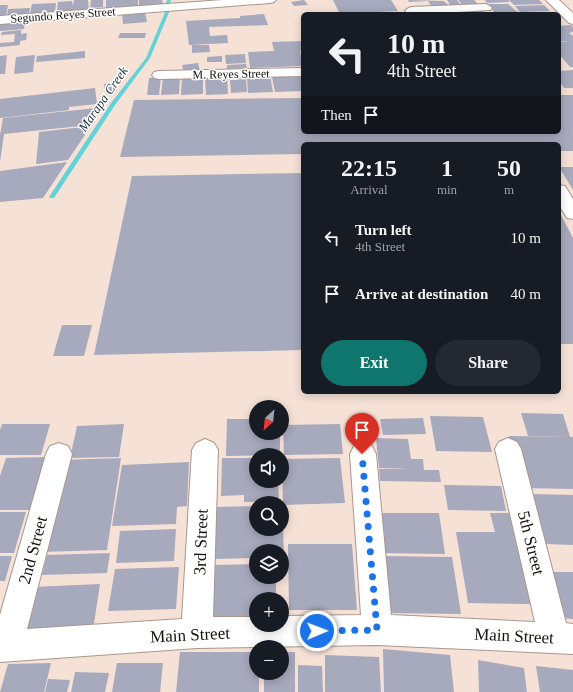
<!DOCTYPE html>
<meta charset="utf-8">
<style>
body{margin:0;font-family:"Times New Roman",serif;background:#242831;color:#f1f3f6;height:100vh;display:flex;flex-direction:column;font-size:15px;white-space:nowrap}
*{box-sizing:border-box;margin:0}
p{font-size:13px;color:#9ea1a6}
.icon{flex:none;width:22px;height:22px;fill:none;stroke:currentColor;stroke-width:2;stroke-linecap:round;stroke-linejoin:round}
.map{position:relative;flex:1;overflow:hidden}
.side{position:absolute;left:301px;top:142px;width:260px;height:252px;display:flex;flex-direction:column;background:#171b24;border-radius:6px;box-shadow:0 2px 10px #0003}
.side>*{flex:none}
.banner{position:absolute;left:301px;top:12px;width:260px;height:122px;border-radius:6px;box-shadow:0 2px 10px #0003;background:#171b24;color:#f1f3f6;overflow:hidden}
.needle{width:26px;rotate:207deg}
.buttons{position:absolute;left:249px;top:400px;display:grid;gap:8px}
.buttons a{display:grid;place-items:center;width:40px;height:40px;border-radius:50%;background:#171b24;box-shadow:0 2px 10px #0003;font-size:20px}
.pin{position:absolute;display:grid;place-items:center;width:34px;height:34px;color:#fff;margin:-41px -17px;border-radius:50% 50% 50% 0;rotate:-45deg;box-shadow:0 0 4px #0007}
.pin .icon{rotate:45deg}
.me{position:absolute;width:44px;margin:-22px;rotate:89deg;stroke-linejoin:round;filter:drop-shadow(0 0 3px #0008)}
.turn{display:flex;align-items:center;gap:14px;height:84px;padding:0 20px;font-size:18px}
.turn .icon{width:52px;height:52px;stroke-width:2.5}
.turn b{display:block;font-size:28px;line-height:34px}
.then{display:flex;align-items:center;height:38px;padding:0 20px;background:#0003;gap:8px;font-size:15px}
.eta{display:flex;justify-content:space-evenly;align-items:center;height:68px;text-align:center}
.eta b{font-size:24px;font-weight:800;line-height:28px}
.action{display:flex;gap:8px;margin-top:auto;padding:8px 20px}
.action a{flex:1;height:46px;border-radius:24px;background:#0f766e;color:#fff;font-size:16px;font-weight:800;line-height:46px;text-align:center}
.action a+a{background:#242831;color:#f1f3f6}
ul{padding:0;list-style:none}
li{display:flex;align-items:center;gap:12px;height:56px;padding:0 20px}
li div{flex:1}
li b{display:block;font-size:15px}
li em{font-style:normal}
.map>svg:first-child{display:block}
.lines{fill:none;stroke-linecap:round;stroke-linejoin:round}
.stream{fill:#63d3d7;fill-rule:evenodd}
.building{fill:#a7a9bc}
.minor-casing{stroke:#a9968d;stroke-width:2}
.minor{fill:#fff;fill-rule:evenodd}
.route{stroke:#1a73e8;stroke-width:7;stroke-dasharray:0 12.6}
.labels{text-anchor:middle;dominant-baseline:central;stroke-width:3;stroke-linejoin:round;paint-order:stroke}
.far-street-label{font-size:12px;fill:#17100d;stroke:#fff}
.far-water-label{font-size:13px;font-style:italic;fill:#1b3031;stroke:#fff}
.near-street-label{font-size:17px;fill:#17100d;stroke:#fff}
</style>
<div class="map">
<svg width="573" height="692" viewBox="0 0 573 692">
<rect width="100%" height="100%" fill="#f6e1d7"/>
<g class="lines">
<g class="stream">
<polygon points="167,0 171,0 169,5 166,4"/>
<polygon points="168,9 170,10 150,58 115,105 54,198 50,198 49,197 111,103 146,58 166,10"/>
</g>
</g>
<g class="building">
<polygon points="74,0 88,0 89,10 57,12 58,2 72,1 73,6"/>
<polygon points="91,0 103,0 103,7 90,8"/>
<polygon points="106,0 138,0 138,6 106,8"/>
<polygon points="139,0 162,0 163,4 139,6"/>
<polygon points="304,0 308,5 294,6 291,2"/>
<polygon points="333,0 391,0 398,11 340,14"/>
<polygon points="408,0 444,1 449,6 432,7 428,1 409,2"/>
<polygon points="447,0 457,0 462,7 452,8"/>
<polygon points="458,0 474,0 480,6 464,7"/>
<polygon points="485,0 508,0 510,2 487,3"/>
<polygon points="509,0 539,0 543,4 514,5"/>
<polygon points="56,3 55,12 30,14 32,4"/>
<polygon points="489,4 508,4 520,14 495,14"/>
<polygon points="0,5 8,5 6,16 0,16"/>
<polygon points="544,5 550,11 520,12 515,6"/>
<polygon points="30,8 29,15 7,16 8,9"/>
<polygon points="464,11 484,11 486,14 466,14"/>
<polygon points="145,12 147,22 123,24 122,14"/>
<polygon points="264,14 268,25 209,27 210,36 227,35 228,43 189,45 186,21 240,18 240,16"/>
<polygon points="25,21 24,29 0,31 0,23"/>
<polygon points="571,25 573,27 573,32 569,33 573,36 573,67 570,67 559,54 559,42 569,41 559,41 559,26"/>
<polygon points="21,30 21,34 27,33 26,40 20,41 20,45 0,47 0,43 14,42 15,34 1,35 2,32"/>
<polygon points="120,33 146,33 145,38 118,38"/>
<polygon points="303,41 303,51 300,51 303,66 250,68 248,52 274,51 272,42"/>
<polygon points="192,45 209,45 210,52 192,53"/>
<polygon points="85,51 85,58 36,62 37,56"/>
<polygon points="245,54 246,63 226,64 225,55"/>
<polygon points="7,55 5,74 0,74 0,56"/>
<polygon points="35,55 33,72 14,74 16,57"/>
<polygon points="222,56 222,62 207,62 207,57"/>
<polygon points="198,63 200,71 184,73 182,65"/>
<polygon points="246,64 247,68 227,69 227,65"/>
<polygon points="573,70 573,88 564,88 559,81 559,71"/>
<polygon points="270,75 273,92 248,93 247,76"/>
<polygon points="180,76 179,94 161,95 163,77"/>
<polygon points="203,76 203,94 181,95 182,77"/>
<polygon points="227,76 228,94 206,95 205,77"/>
<polygon points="303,76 303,91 275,92 272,77"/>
<polygon points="161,77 159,95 147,95 149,78"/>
<polygon points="246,79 247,92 231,93 230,80"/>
<polygon points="116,83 117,91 105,92 104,84"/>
<polygon points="95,88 97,104 69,107 69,110 0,118 0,99"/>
<polygon points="559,95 573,95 573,151 559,151 559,144 303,144 303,154 120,157 134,100 303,98 303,132 559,132"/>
<polygon points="96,108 96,113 90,125 4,134 0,162 0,135 3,118"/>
<polygon points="91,126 68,160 36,164 39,132"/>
<polygon points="67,162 43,198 0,202 0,171"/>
<polygon points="559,167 573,167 573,190"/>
<polygon points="303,173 303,350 94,355 132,176"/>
<polygon points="559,211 573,238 573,344 559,344"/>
<polygon points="62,325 92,325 84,356 53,356"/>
<polygon points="521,413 563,414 570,437 528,436"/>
<polygon points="430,416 483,417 492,452 436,451"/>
<polygon points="423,418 426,434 383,435 380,419"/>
<polygon points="227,419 256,419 256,433 280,433 280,455 226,456"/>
<polygon points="2,424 50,424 41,455 0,455 0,430"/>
<polygon points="124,424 119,457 70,458 77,426"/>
<polygon points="340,424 343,454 284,455 283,425"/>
<polygon points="509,436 573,437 573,489 522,488"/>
<polygon points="376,438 408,439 411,459 423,459 424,470 439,470 441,482 380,481 379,469 410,469 379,468"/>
<polygon points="45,457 30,510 0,510 0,476 6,458"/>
<polygon points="121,458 107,550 40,552 61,460"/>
<polygon points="222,458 256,458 256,481 278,481 279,501 244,502 244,495 221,496"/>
<polygon points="340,458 345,503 283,505 282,459"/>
<polygon points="189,462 187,506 177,507 176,524 112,526 122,465"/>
<polygon points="444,485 501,486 506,511 448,510"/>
<polygon points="532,494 573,495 573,545 545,544"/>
<polygon points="256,506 256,529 283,529 284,557 282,557 282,551 256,551 256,558 212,559 215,507"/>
<polygon points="0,512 26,512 14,553 0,553"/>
<polygon points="375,513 439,513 445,554 379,553"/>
<polygon points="490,513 510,513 532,604 468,603 456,532 495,532"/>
<polygon points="176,529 174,561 116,563 120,531"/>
<polygon points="288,544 352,544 357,610 289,610"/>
<polygon points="110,553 107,573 42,575 47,555"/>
<polygon points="0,556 12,556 5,581 0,581"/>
<polygon points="381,556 452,557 461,614 386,613"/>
<polygon points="256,564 256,577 276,577 276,599 256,599 256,621 211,622 214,565"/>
<polygon points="179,567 176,609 108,611 115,569"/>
<polygon points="548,572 573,572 573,619 559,618"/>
<polygon points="100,584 93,630 21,633 32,587"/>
<polygon points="383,649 450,655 454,692 384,692"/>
<polygon points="180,652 256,652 256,673 259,673 259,692 176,692"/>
<polygon points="282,652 295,652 295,692 264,692 264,673 282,673"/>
<polygon points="325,655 379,657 381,692 325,692"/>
<polygon points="478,660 524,668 527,692 479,692"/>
<polygon points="51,663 44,692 0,692 8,664"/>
<polygon points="117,663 163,663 160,692 112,692"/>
<polygon points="298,665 322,666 323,692 298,692"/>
<polygon points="536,666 573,670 573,692 540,692"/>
<polygon points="75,672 109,673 105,692 71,692"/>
<polygon points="48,679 70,680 67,692 45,692"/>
</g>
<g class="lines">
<defs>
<g id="minor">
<polygon points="223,0 276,0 274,2 270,3 0,24 0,16"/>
<polygon points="546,0 559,0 573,13 573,24 569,23"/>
<polygon points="486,4 490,6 492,8 490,10 424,14 409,14 405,11 407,9 411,7"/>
<polygon points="303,68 303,76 159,79 154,78 152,75 154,72 159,71"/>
<polygon points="559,185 565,186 573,199 573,219 567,218 559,205"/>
<polygon points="508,438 517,442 521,449 566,623 573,624 573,654 377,645 197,648 0,662 0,615 46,454 50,446 59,443 68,446 72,454 27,629 182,619 192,450 196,443 205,439 214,443 218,450 213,617 256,617 256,625 282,625 282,616 361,615 350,454 354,446 363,443 372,446 376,454 391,615 535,622 495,449 499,442"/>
</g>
</defs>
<use href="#minor" class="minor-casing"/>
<use href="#minor" class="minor"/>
</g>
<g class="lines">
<polyline class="route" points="317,631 377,630 362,454"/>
</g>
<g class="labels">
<g class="far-street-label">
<text transform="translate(63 15) rotate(-4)">Segundo Reyes Street</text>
<text transform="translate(231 74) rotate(-1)">M. Reyes Street</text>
</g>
<g class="far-water-label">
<text transform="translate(103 99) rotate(-55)">Marapa Creek</text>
</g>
<g class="near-street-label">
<text transform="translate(201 542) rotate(-88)">3rd Street</text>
<text transform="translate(531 543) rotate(76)">5th Street</text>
<text transform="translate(33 550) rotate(-75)">2nd Street</text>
<text transform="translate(190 635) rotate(-3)">Main Street</text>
<text transform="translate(514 636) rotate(3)">Main Street</text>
</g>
</g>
</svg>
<div class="buttons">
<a><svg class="needle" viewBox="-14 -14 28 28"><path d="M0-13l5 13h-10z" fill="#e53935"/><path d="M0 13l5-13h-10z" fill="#9ea1a6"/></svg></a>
<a><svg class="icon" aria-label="sound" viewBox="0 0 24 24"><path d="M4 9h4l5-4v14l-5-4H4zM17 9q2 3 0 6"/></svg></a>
<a><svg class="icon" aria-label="search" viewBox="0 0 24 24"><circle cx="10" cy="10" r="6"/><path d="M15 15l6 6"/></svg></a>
<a><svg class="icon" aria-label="layers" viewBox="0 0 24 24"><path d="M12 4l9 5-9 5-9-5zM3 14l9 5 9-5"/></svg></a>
<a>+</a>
<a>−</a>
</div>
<div class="pin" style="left:362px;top:454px;background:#d93025"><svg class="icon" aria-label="arrive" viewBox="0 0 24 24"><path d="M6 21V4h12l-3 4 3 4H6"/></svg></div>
<svg class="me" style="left:317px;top:631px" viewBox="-20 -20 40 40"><circle r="17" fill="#1a73e8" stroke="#fff" stroke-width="3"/><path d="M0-11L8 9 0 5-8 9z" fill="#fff"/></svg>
<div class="banner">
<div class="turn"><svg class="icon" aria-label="left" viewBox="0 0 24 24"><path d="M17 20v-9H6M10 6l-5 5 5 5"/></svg><div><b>10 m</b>4th Street</div></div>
<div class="then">Then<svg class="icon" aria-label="arrive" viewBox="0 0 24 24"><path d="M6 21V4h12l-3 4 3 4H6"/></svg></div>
</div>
<section class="side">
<div class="eta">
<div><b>22:15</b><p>Arrival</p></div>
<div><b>1</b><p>min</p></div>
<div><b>50</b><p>m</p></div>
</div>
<ul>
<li><svg class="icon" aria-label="left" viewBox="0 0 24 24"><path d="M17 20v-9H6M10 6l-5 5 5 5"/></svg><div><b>Turn left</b><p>4th Street</p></div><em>10 m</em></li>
<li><svg class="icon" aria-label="arrive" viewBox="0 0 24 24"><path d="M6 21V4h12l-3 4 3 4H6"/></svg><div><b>Arrive at destination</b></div><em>40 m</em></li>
</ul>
<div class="action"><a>Exit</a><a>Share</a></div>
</section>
</div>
